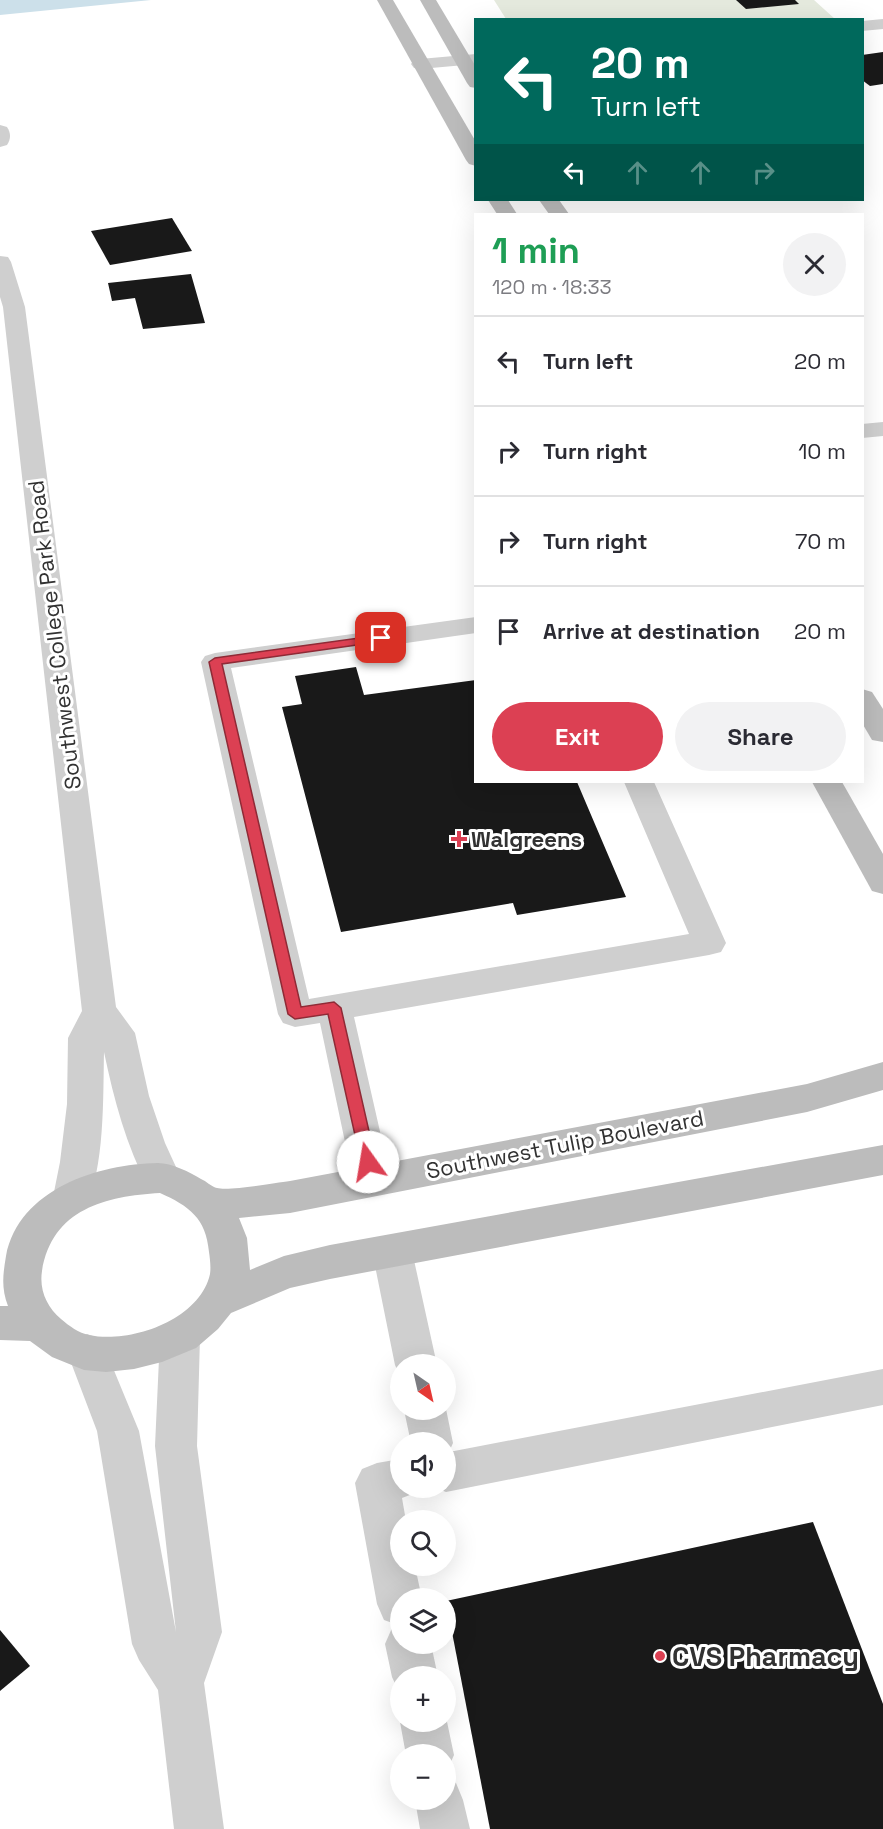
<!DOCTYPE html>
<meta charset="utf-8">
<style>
body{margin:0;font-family:"Space Grotesk",sans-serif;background:#f2f2f3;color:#2b2b33;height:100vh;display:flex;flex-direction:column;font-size:22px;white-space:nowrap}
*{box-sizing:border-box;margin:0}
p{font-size:20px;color:#7c7c81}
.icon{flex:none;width:33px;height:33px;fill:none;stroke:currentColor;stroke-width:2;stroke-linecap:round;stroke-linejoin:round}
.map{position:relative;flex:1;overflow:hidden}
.drawer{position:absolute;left:474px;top:213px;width:390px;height:570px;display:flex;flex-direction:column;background:#fff;border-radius:0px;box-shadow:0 6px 24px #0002}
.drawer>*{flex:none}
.hud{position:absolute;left:474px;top:18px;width:390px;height:183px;border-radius:0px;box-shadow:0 6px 24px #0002;background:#00695c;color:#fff;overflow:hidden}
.needle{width:39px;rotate:146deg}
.controls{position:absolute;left:390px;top:1354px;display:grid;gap:12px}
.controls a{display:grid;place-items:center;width:66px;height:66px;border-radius:50%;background:#fff;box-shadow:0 6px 24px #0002;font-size:30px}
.pin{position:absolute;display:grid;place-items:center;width:51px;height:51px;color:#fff;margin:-26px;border-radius:12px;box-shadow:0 3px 9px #0006}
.me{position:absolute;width:66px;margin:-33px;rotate:347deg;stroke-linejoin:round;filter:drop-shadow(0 0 4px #0008)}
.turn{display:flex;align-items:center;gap:21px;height:126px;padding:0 18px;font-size:27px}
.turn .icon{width:78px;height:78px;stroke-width:2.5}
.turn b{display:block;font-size:42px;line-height:51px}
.lanes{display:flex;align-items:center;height:57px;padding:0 18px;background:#0003;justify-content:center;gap:30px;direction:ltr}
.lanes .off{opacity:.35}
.round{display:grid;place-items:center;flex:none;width:63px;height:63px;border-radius:32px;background:#f2f2f3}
.overview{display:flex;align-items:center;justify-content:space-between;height:102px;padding:0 18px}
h1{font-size:36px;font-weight:800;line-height:45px;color:#1e9e55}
.cta{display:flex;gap:12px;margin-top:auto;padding:12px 18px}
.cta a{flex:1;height:69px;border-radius:36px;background:#dc4053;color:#fff;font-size:24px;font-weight:800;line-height:69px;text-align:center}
.cta a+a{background:#f2f2f3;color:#2b2b33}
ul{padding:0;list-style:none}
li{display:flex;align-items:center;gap:18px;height:90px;padding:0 18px;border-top:2px solid #e1e1e2}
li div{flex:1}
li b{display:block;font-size:22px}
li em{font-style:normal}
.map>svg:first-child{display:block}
.green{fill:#e5eade}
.water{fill:#cce0ea}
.building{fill:#191919}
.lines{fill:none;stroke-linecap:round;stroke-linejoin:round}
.lane{fill:#cfcfcf;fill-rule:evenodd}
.street{fill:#cfcfcf;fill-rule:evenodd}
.secondary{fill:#bcbcbc;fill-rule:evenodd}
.route{fill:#dc4053;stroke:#8f2a36;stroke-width:1.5}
.poi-dot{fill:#dc4053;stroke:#fff;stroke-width:2}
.labels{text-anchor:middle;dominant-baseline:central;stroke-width:6;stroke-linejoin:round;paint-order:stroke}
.street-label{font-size:22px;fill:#323232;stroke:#fff}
.poi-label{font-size:22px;font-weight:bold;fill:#323232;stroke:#fff;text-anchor:start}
.near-poi-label{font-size:27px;font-weight:bold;fill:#323232;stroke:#fff;text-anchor:start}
</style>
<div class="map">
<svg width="883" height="1829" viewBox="0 0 883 1829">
<rect width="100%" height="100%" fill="#fff"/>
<polygon class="green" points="494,0 814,0 835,19 506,19"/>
<polygon class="water" points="0,0 151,0 0,15"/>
<g class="building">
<polygon points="736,0 795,0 799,4 746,9"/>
<polygon points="883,52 883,84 870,86 862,80 862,55"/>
<polygon points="172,218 192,251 110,265 91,231"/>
<polygon points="191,274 205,323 143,329 135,298 112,301 108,283"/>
<polygon points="356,667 364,695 476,680 476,782 577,782 626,897 517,915 513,903 341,932 282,707 302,704 295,676"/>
<polygon points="813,1522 883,1704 883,1829 490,1829 446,1601"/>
<polygon points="0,1630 30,1666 0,1691"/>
</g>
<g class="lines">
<g class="lane">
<polygon points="476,617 476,633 231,668 309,999 689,934 624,782 654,782 726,943 721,952 709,955 354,1017 391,1180 385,1191 372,1195 359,1191 353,1180 320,1023 295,1027 283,1023 278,1014 201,662 205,656 215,653"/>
<polygon points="392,1235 406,1239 412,1251 437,1365 400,1365 400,1376 395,1365 372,1251 378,1239"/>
<polygon points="883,1369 883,1405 446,1492 436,1488 446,1488 446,1443 411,1443 404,1410 446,1409 453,1443 449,1452"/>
<polygon points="400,1459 400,1488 418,1488 415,1493 402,1498 406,1521 400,1521 400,1566 415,1566 422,1599 400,1599 400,1644 431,1644 438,1677 400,1677 400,1694 392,1677 385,1644 392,1628 398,1625 384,1620 377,1604 355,1483 362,1469 377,1463"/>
<polygon points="446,1717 454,1755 446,1773 446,1755 406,1755 400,1722 446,1722"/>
<polygon points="446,1778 456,1783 463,1800 470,1829 420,1829 415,1800 446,1800"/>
</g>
<g class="street">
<polygon points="883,19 883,29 862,31 862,21"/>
<polygon points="476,54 476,64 420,69 414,68 411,64 414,60 420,59"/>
<path d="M0 125 7 127C11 133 11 139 7 145L0 147Z"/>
<path d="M0 256 8 257 11 262 25 307 116 1007 135 1033 149 1096 165 1143 181 1178 175 1189 162 1193 149 1189C126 1145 114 1100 104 1052 103 1097 105 1169 85 1208L72 1213 59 1208 53 1197 60 1162 67 1104 68 1038 82 1011 3 307 0 297Z"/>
<polygon points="883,422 883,436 862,438 862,424"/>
<polygon points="180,1319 194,1325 200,1337 197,1446 222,1632 204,1683 224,1829 174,1829 158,1690 139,1660 132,1644 97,1431 67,1352 73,1339 87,1334 101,1339 139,1431 176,1632 155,1446 160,1337 166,1325"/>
</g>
<g class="secondary">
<polygon points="377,0 393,0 476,142 476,166 469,164 466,160"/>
<polygon points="420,0 436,0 476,67 476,88 470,87 467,83"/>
<polygon points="488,200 508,200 517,214 497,214"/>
<polygon points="539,200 559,200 569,214 549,214"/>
<polygon points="862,689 872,692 883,709 883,742 872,740 862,723"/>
<polygon points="812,782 842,782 883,854 883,894 872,891"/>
<path d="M883 1062V1090L807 1112 290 1213 239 1218 247 1238 250 1270 284 1256 330 1245 883 1145V1175L330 1279 290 1288 231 1313 218 1329 196 1348 162 1362 134 1369 106 1372 84 1370 52 1357 30 1341 0 1340V1306H8C1 1288 3 1274 6 1256 19 1189 98 1164 158 1163 172 1163 189 1172 201 1179 206 1181 212 1187 217 1188 230 1191 274 1183 290 1181L807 1084ZM160 1193C189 1206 206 1218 209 1252 210 1259 211 1267 210 1274 200 1320 130 1344 89 1335 79 1333 69 1326 61 1319 47 1307 39 1290 42 1271 52 1209 106 1196 160 1193Z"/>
</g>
</g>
<polygon class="route" points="381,635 387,638 385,641 222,664 301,1007 334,1002 341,1008 376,1162 374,1167 368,1169 363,1167 361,1162 328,1014 295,1019 288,1014 209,662 215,658"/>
<g class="poi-dot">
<path d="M456 830h6v6h6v6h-6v6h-6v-6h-6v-6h6z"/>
<circle cx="660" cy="1656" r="6"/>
</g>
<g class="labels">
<g class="street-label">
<text transform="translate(54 635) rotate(-97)">Southwest College Park Road</text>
<text transform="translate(565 1144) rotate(-11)">Southwest Tulip Boulevard</text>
</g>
<g class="poi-label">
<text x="471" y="839">Walgreens</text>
</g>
<g class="near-poi-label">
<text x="672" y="1656">CVS Pharmacy</text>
</g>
</g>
</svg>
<div class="controls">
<a><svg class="needle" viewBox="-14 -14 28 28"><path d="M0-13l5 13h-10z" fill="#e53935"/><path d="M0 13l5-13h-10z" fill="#7c7c81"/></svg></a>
<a><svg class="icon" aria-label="sound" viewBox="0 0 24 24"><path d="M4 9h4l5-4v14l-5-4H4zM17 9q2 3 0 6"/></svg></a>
<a><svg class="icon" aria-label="search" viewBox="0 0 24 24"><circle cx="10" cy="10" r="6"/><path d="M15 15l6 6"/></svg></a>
<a><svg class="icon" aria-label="layers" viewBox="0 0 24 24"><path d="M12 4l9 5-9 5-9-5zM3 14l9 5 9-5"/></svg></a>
<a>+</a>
<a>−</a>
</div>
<div class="pin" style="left:381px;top:638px;background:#d93025"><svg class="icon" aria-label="arrive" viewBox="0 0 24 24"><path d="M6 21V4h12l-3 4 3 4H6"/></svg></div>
<svg class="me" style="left:368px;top:1162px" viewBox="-20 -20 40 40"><circle r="19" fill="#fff"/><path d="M0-13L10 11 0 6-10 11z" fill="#dc4053"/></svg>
<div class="hud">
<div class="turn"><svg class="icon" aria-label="left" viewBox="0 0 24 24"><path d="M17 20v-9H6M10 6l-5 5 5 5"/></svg><div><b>20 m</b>Turn left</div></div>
<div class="lanes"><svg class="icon" aria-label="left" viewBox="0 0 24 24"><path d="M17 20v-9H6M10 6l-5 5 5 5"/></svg><svg class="icon off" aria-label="ahead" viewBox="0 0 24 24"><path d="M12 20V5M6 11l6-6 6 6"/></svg><svg class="icon off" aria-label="ahead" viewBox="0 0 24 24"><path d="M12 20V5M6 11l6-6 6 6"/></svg><svg class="icon off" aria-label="right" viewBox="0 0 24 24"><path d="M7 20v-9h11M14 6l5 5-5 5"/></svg></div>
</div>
<section class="drawer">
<div class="overview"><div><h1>1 min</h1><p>120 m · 18:33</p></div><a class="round"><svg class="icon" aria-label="close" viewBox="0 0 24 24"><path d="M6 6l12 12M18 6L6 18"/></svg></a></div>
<ul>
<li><svg class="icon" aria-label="left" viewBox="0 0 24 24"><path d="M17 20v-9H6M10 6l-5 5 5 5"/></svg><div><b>Turn left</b></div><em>20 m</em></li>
<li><svg class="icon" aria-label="right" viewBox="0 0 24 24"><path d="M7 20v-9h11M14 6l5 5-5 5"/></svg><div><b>Turn right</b></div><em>10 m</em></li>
<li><svg class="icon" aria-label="right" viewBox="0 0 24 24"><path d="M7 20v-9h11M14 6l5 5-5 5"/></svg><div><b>Turn right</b></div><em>70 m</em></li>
<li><svg class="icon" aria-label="arrive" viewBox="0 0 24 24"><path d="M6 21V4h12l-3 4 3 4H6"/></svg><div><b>Arrive at destination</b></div><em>20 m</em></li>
</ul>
<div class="cta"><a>Exit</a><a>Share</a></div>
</section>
</div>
